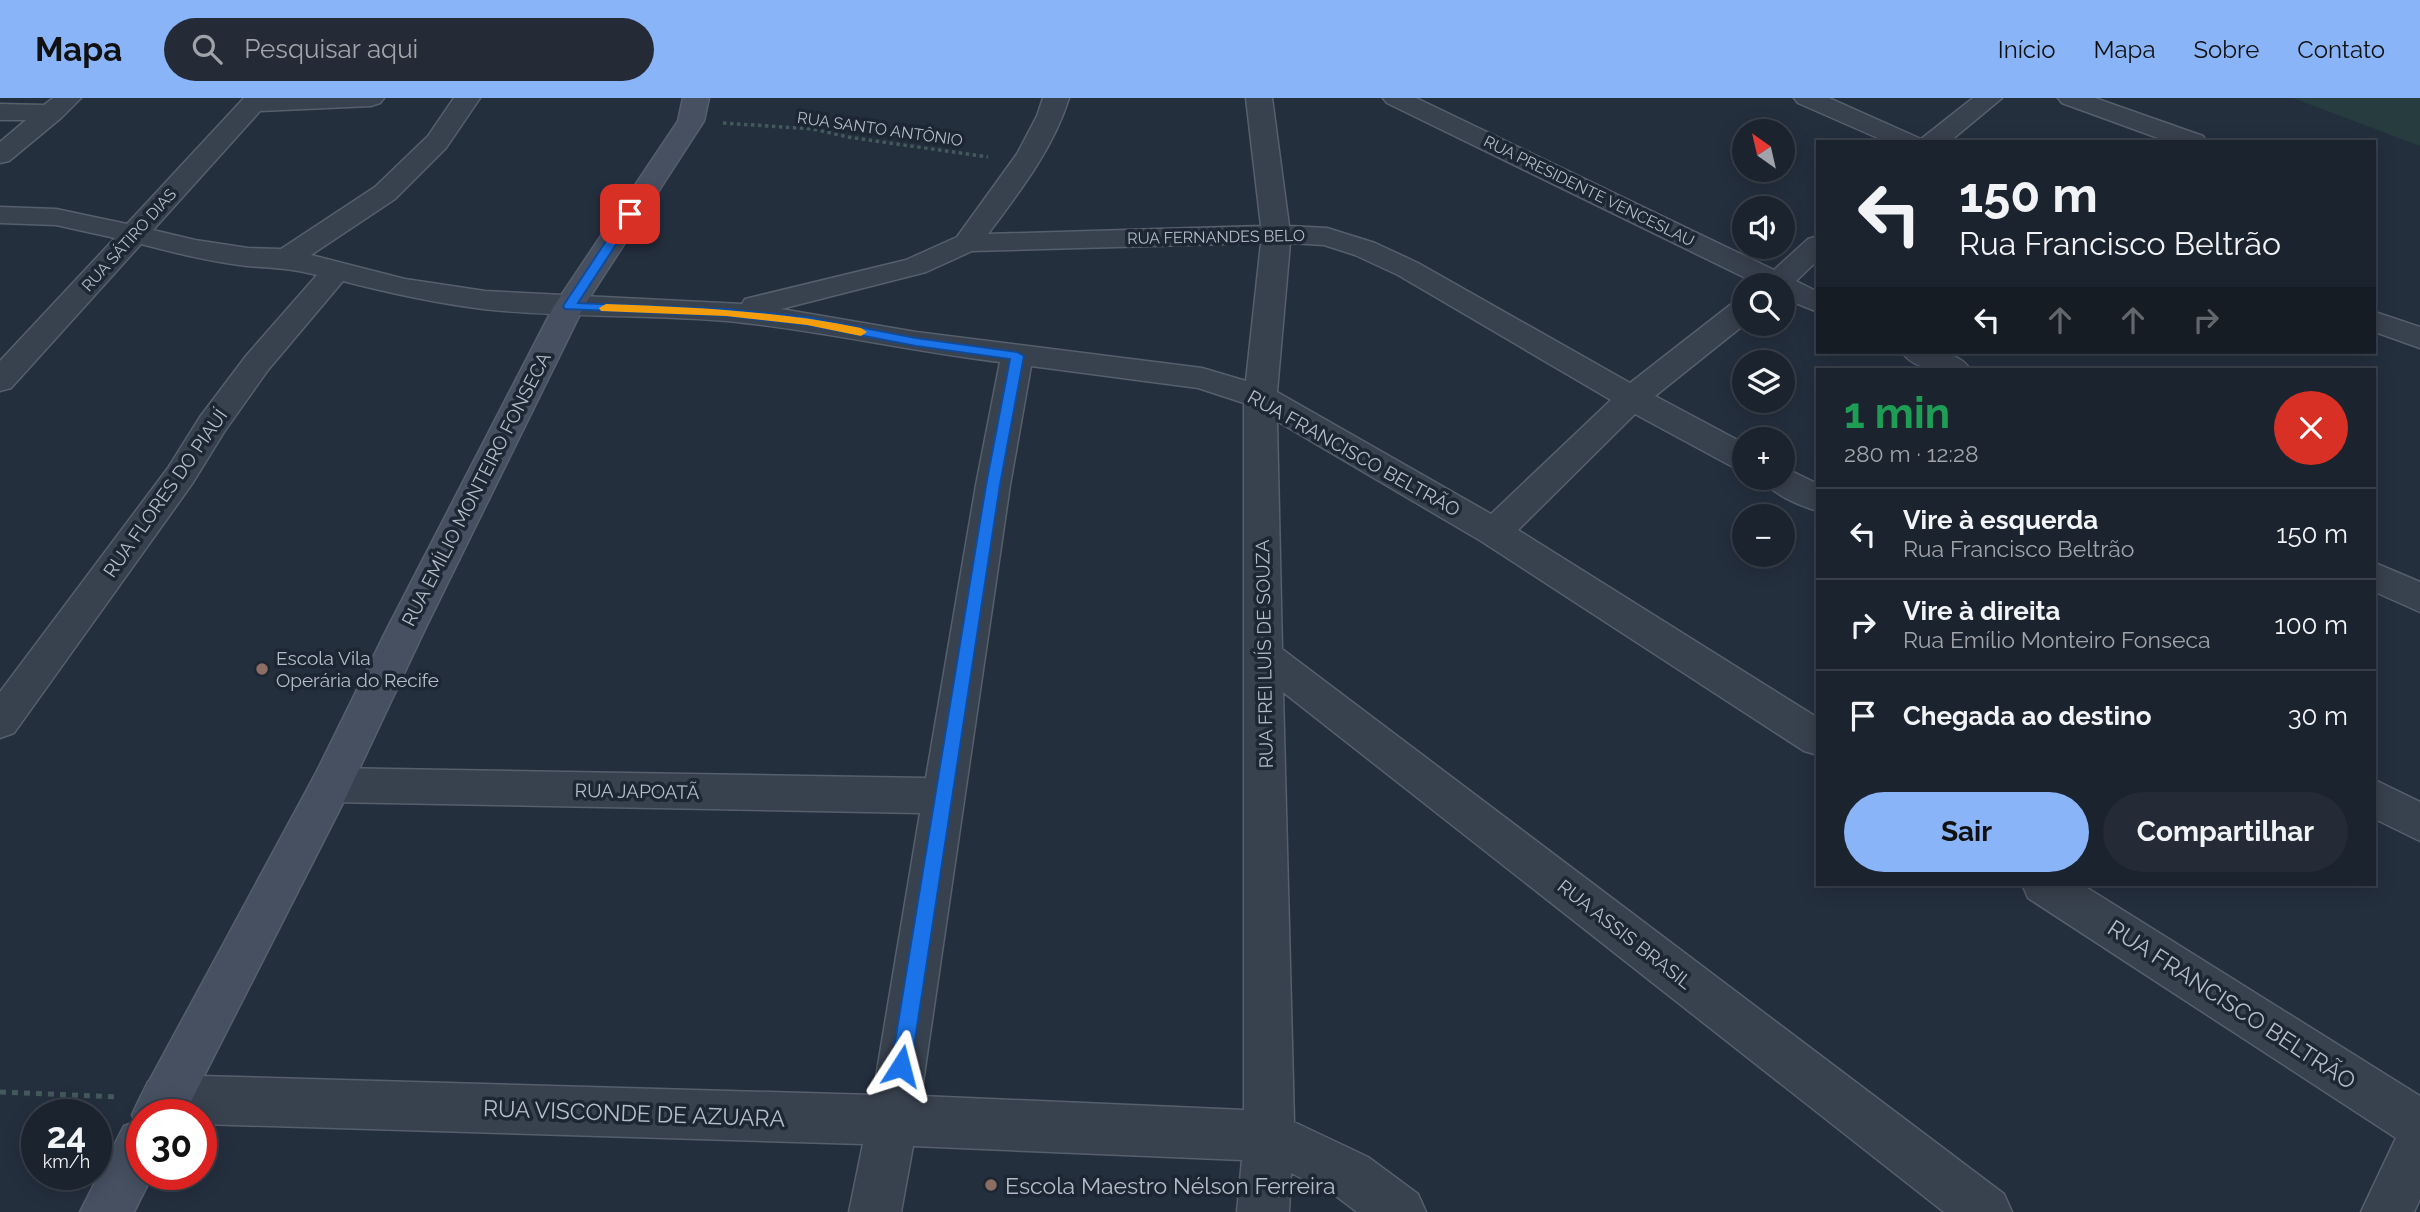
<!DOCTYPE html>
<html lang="pt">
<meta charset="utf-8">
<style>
body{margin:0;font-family:Raleway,sans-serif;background:#242b36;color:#f1f3f6;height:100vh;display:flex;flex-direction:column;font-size:26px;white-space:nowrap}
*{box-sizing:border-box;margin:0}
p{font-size:23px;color:#a0a4aa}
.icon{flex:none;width:38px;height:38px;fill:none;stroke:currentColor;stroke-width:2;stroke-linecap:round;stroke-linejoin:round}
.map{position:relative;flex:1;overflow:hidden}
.sheet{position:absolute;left:1816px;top:270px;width:560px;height:518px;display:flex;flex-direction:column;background:#1b232e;border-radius:0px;box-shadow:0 4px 18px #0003,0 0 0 2px #39404a}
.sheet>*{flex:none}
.hud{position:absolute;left:1816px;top:42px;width:560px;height:214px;border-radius:0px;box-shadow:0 4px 18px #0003,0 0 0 2px #39404a;background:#1b232e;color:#f1f3f6;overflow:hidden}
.needle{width:46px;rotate:326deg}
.fabs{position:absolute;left:1732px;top:21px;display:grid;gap:14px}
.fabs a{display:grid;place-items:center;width:63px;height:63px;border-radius:50%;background:#1b232e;box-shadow:0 4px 18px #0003,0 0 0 2px #39404a;font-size:35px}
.speed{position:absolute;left:21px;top:1001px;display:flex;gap:14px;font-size:35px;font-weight:700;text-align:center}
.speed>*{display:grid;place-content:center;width:91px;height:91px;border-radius:50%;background:#1b232e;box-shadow:0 4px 18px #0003,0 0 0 2px #39404a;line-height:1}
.speed small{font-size:18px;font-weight:400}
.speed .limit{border:10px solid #d22;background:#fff;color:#111}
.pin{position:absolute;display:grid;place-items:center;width:60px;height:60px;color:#fff;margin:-30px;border-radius:14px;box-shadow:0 4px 10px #0006}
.me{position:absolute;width:77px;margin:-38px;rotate:9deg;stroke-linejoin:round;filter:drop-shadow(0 0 5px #0008)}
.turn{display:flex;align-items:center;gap:24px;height:147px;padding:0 28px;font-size:32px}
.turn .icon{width:91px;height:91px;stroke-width:2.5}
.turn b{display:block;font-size:49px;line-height:60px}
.lanes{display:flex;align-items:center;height:66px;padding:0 28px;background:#0003;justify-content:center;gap:35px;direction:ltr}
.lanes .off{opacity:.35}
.round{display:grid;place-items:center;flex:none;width:74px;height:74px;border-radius:37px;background:#242b36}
.overview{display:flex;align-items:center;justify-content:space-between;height:119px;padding:0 28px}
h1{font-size:42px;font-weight:700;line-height:52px;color:#1e9e55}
.cta{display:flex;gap:14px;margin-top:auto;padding:14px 28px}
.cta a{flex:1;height:80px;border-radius:42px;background:#8ab4f8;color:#111;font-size:28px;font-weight:700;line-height:80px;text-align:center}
.cta a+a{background:#242b36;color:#f1f3f6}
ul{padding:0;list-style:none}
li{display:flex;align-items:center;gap:21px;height:91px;padding:0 28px;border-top:2px solid #39404a}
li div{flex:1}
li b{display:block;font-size:26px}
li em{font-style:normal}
header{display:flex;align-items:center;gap:42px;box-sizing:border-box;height:98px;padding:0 35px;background:#8ab4f8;color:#111}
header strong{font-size:33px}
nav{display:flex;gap:38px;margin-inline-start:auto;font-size:24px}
.search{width:490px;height:63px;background:#242b36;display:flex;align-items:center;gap:18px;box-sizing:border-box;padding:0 24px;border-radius:38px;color:#a0a4aa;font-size:26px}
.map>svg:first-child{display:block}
.green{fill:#263c3f}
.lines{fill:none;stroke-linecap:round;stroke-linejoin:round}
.street-casing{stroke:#565f6c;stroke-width:3}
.secondary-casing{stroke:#565f6c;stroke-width:3}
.path-far1{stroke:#44595c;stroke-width:3.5;stroke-dasharray:3.5 3.5;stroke-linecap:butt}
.path{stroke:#44595c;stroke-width:5;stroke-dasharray:6 6;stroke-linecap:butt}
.street{fill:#38414e;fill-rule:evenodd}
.secondary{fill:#465061;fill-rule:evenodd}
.route{fill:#1a73e8;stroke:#114b97;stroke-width:2}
.slow{fill:#f59e0b}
.education-dot{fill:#8d6e63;stroke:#1d2633;stroke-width:2.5}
.labels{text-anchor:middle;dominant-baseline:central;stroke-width:7;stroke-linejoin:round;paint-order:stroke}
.far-street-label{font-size:16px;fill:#b4bcc9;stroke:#1d2633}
.street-label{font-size:19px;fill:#b4bcc9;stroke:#1d2633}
.poi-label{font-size:19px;fill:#b4bcc9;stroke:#1d2633;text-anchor:start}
.near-street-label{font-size:23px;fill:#b4bcc9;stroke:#1d2633}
.near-poi-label{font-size:23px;fill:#b4bcc9;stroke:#1d2633;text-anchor:start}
</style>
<header>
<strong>Mapa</strong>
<div class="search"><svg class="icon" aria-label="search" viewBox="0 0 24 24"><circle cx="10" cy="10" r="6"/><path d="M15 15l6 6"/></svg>Pesquisar aqui</div>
<nav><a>Início</a><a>Mapa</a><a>Sobre</a><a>Contato</a></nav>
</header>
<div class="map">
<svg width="2420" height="1114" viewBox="0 0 2420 1114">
<rect width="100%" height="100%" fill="#242f3e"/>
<polygon class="green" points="2293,0 2420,0 2420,48"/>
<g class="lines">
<defs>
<g id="street">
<polygon points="53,0 81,0 61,20 9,63 0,65 0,44 26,22 0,22 0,6 44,7"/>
<path d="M244 0H384L380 5 371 8 260 13 153 132 195 142 248 150 281 151 375 89 428 38 454 0H480L446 50 395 101 311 157 405 181 485 193 742 206 745 201 906 162 957 139 1017 56 1037 18 1043 0H1069C1053 51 1020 93 988 136L1261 128 1246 0H1272L1289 128 1327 130 1375 145 1418 165 1630 285 1734 204 1745 202V226L1655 298 1745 346V372L1733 369 1635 316 1518 432 1818 620V657L1804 653 1481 443 1277 323 1282 551 2004 1096 2012 1114H1944L1283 594 1294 1024 1368 1059 1418 1096 1426 1114H1357L1332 1095 1291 1075 1289 1114H1237L1242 1062 913 1048 901 1114H849L863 1046 201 1026V1017H147L140 1001 148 984 165 977 873 997 920 715 331 704 316 699 310 687 316 675 331 670 926 680 976 387 1000 264C909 253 819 232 727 223 646 216 564 220 483 211 436 205 389 195 343 183L268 272 224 334 192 386 14 635 0 640V594L168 370 200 319 246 258 317 177C290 170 274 170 247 168 211 164 176 155 141 146L11 290 0 293V263L115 140 56 127 0 125V109L56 111 127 126ZM1261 145 1246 283 1202 270 916 234 781 211 926 174 972 153ZM1290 145 1324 147 1355 157 1398 177 1611 302 1491 416 1277 294ZM1031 268 1198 290 1244 305V1012L921 998 1010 387Z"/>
<polygon points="1383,0 1416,0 1774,172 1808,141 1818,138 1818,162 1796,183 1818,194 1818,214 1783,200 1783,187 1760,187 1387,5"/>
<polygon points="1794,0 1829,0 1921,41 1973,0 2002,0 1949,44 1887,44 1798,5"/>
<polygon points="2058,0 2095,0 2203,38 2207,44 2169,44 2062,5"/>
<polygon points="2375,214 2420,229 2420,250 2375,234"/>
<path d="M1902 254C1925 253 1956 250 1970 271 1947 272 1916 275 1902 254Z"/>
<path d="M1783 369 1818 386V413C1800 408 1771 396 1762 380H1783Z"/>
<polygon points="2375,465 2420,484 2420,514 2375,494"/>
<polygon points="2375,682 2420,704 2420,743 2375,721"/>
<polygon points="2022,786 2081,786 2420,998 2420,1101 2414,1114 2361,1114 2396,1040 2028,800"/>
</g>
<polygon id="secondary" points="683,0 709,0 704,23 584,208 425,531 346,699 184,1017 142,1017 142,1076 153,1076 134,1114 80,1114 124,1028 135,1024 132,1017 140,1000 316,675 387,531 554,208 678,23"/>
</defs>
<use href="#street" class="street-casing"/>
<use href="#secondary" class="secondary-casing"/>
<polyline class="path-far1" points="723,25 813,31 848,39 988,59"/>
<polyline class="path" points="0,994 119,999"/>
<use href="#street" class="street"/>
<use href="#secondary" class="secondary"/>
</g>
<polygon class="route" points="630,112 636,116 578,205 726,211 807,219 916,240 1017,254 1024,258 1000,387 911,968 908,975 901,978 894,975 891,968 986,387 1010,261 916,248 807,227 726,218 565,211 563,208 626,113"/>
<path class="slow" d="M606 206C692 209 776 213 861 230L867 234 861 238 807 227 726 218 601 213 599 210Z"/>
<g class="education-dot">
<circle cx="262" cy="571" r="7"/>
<circle cx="991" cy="1087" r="7"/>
</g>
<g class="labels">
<g class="far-street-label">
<text transform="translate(880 31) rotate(8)">RUA SANTO ANTÔNIO</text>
<text transform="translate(1589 93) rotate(26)">RUA PRESIDENTE VENCESLAU</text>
<text transform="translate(1216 139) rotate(-1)">RUA FERNANDES BELO</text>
<text transform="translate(129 142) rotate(-48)">RUA SÁTIRO DIAS</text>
</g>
<g class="street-label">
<text transform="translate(1354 355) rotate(29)">RUA FRANCISCO BELTRÃO</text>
<text transform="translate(476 391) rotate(-63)">RUA EMÍLIO MONTEIRO FONSECA</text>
<text transform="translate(165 395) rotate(-55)">RUA FLORES DO PIAUÍ</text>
<text transform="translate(1264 556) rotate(-91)">RUA FREI LUÍS DE SOUZA</text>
<text transform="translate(637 693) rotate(1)">RUA JAPOATÃ</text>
<text transform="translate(1625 836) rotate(38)">RUA ASSIS BRASIL</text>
</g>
<g class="poi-label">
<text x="276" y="560">Escola Vila<tspan x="276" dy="22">Operária do Recife</tspan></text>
</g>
<g class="near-street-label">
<text transform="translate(2232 906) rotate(33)">RUA FRANCISCO BELTRÃO</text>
<text transform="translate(634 1015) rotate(2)">RUA VISCONDE DE AZUARA</text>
</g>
<g class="near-poi-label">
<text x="1005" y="1087">Escola Maestro Nélson Ferreira</text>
</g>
</g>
</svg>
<div class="fabs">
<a><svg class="needle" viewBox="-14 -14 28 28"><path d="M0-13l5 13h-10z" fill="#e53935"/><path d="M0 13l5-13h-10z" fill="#a0a4aa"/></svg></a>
<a><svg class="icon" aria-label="sound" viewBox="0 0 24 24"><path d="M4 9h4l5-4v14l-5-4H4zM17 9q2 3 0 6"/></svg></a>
<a><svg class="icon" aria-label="search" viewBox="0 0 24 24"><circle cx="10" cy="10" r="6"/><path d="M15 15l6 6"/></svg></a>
<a><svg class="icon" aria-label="layers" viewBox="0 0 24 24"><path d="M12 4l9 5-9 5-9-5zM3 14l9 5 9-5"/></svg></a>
<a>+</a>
<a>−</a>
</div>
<div class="speed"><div>24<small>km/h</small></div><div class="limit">30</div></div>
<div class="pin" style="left:630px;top:116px;background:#d93025"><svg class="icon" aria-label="arrive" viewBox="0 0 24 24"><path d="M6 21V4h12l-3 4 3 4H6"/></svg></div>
<svg class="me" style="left:901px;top:968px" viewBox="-20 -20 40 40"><path d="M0-17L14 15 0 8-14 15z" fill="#1a73e8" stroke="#fff" stroke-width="4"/></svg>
<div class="hud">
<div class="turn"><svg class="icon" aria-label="left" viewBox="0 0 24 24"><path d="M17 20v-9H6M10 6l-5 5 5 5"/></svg><div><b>150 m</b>Rua Francisco Beltrão</div></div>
<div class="lanes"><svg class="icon" aria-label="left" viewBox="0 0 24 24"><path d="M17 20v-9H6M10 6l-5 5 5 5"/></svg><svg class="icon off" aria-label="ahead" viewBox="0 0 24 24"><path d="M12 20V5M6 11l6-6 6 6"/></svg><svg class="icon off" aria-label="ahead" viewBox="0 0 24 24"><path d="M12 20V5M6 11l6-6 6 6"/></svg><svg class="icon off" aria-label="right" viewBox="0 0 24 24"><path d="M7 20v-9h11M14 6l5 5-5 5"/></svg></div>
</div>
<section class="sheet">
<div class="overview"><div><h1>1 min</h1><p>280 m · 12:28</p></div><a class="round" style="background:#d93025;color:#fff"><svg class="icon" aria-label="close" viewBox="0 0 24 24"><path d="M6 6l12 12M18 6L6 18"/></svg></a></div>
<ul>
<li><svg class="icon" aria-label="left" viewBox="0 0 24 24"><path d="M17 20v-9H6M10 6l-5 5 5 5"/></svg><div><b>Vire à esquerda</b><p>Rua Francisco Beltrão</p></div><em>150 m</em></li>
<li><svg class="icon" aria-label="right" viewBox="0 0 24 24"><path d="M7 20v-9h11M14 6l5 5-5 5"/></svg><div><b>Vire à direita</b><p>Rua Emílio Monteiro Fonseca</p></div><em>100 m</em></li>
<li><svg class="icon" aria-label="arrive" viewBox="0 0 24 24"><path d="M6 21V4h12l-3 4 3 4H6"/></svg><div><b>Chegada ao destino</b></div><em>30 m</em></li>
</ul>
<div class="cta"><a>Sair</a><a>Compartilhar</a></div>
</section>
</div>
